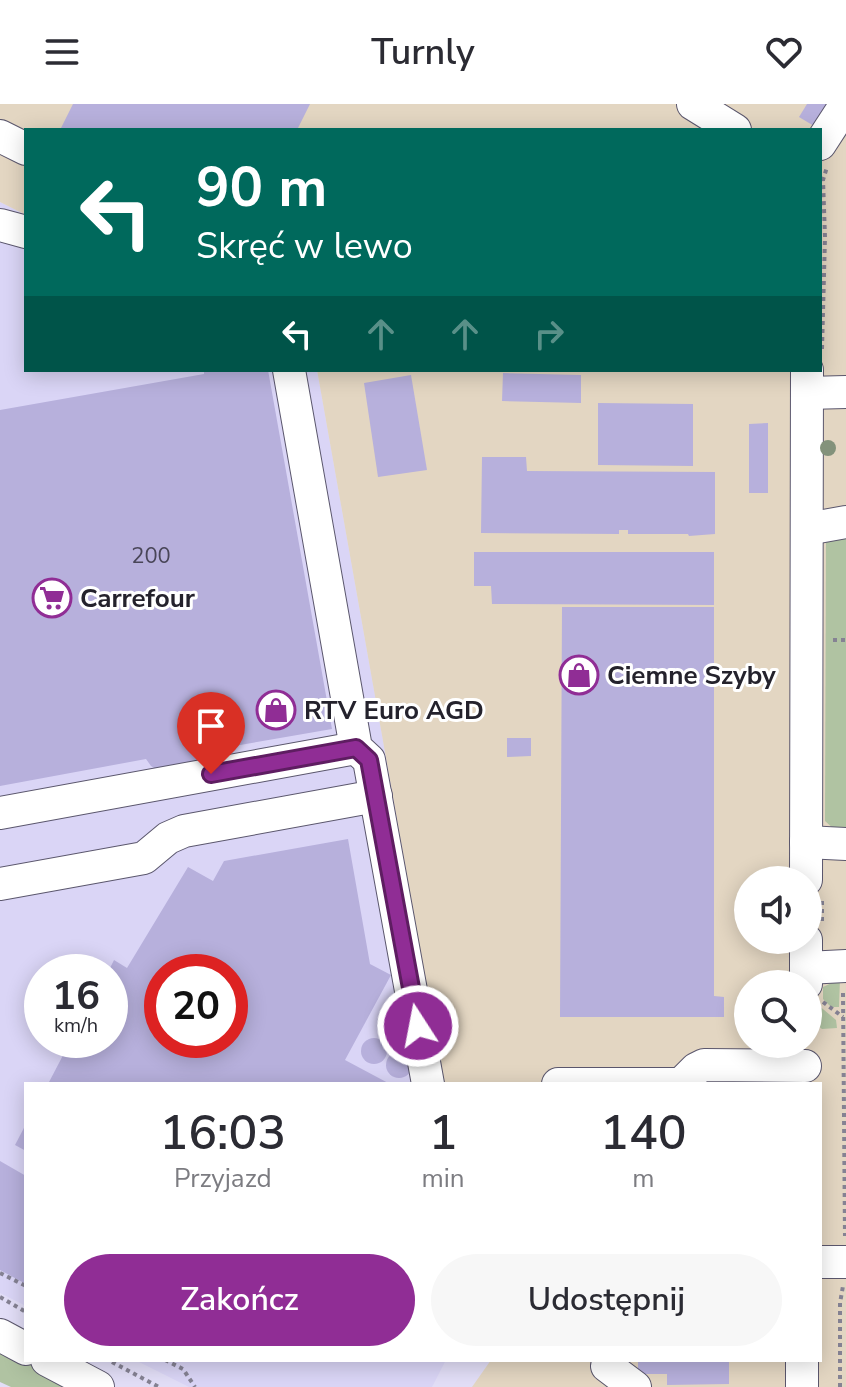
<!DOCTYPE html>
<html lang="pl">
<meta charset="utf-8">
<style>
body{margin:0;font-family:"Nunito Sans",sans-serif;background:#f7f7f7;color:#2b2b33;height:100vh;display:flex;flex-direction:column;font-size:30px;white-space:nowrap}
*{box-sizing:border-box;margin:0}
p{font-size:26px;color:#7c7c81}
.icon{flex:none;width:44px;height:44px;fill:none;stroke:currentColor;stroke-width:2;stroke-linecap:round;stroke-linejoin:round}
.map{position:relative;flex:1;overflow:hidden}
.details{position:absolute;left:24px;top:978px;width:798px;height:280px;display:flex;flex-direction:column;background:#fff;border-radius:0px;box-shadow:0 4px 20px #0003}
.details>*{flex:none}
.banner{position:absolute;left:24px;top:24px;width:798px;height:244px;border-radius:0px;box-shadow:0 4px 20px #0003;background:#00695c;color:#fff;overflow:hidden}
.tools{position:absolute;left:734px;top:762px;display:grid;gap:16px}
.tools a{display:grid;place-items:center;width:88px;height:88px;border-radius:50%;background:#fff;box-shadow:0 4px 20px #0003;font-size:40px}
.speed{position:absolute;left:24px;top:850px;display:flex;gap:16px;font-size:40px;font-weight:700;text-align:center}
.speed>*{display:grid;place-content:center;width:104px;height:104px;border-radius:50%;background:#fff;box-shadow:0 4px 20px #0003;line-height:1}
.speed small{font-size:20px;font-weight:400}
.speed .limit{border:12px solid #d22;background:#fff;color:#111}
.pin{position:absolute;display:grid;place-items:center;width:68px;height:68px;color:#fff;margin:-82px -34px;border-radius:50% 50% 50% 0;rotate:-45deg;box-shadow:0 0 8px #0007}
.pin .icon{rotate:45deg}
.me{position:absolute;width:88px;margin:-44px;rotate:349deg;stroke-linejoin:round;filter:drop-shadow(0 0 6px #0008)}
.turn{display:flex;align-items:center;gap:28px;height:168px;padding:0 40px;font-size:36px}
.turn .icon{width:104px;height:104px;stroke-width:2.5}
.turn b{display:block;font-size:56px;line-height:68px}
.lanes{display:flex;align-items:center;height:76px;padding:0 40px;background:#0003;justify-content:center;gap:40px;direction:ltr}
.lanes .off{opacity:.35}
.eta{display:flex;justify-content:space-evenly;align-items:center;height:136px;text-align:center}
.eta b{font-size:48px;font-weight:600;line-height:56px}
.cta{display:flex;gap:16px;margin-top:auto;padding:16px 40px}
.cta a{flex:1;height:92px;border-radius:48px;background:#902d95;color:#fff;font-size:32px;font-weight:600;line-height:92px;text-align:center}
.cta a+a{background:#f7f7f7;color:#2b2b33}
header{display:flex;justify-content:space-between;align-items:center;height:104px;padding:0 40px;background:#fff;font-size:36px;font-weight:600}
.map>svg:first-child{display:block}
.built{fill:#dad5f6;fill-rule:evenodd}
.industrial{fill:#e3d6c2;fill-rule:evenodd}
.green{fill:#b0c3a2}
.building{fill:#b7b0dc;fill-rule:evenodd}
.lines{fill:none;stroke-linecap:round;stroke-linejoin:round}
.minor-casing{stroke:#5b576d;stroke-width:34}
.path{stroke:#858293;stroke-width:4;stroke-dasharray:4 4;stroke-linecap:butt}
.minor{stroke:#fff;stroke-width:32}
.tree{fill:#83927b}
.route-casing{stroke:#5e1d61;stroke-width:20}
.route{stroke:#902d95;stroke-width:14}
.labels{text-anchor:middle;dominant-baseline:central;stroke-width:6;stroke-linejoin:round;paint-order:stroke}
.number-label{font-size:22px;fill:#494658}
.poi-label{font-size:26px;font-weight:bold;fill:#24222c;stroke:#fff;text-anchor:start}
</style>
<header><svg class="icon" aria-label="menu" viewBox="0 0 24 24"><path d="M4 6h16M4 12h16M4 18h16"/></svg>Turnly<svg class="icon" aria-label="heart" viewBox="0 0 24 24"><path d="M12 20l-8-8c-3-5 5-10 8-4 3-6 11-1 8 4z"/></svg></header>
<div class="map">
<svg width="846" height="1283" viewBox="0 0 846 1283">
<rect width="100%" height="100%" fill="#e2def7"/>
<g class="built">
<path d="M0 98 26 111V266H317L444 980H26V1202L0 1189ZM42 868H110V936H42ZM162 868H230V936H162Z"/>
<polygon points="135,1256 446,1256 432,1283 189,1283"/>
</g>
<path class="industrial" d="M0 0H846V1283H472L491 1256H820V980H444L317 266H820V26H26V111L0 98ZM748 776H808V836H748ZM748 880H808V940H748Z"/>
<g class="green">
<polygon points="846,428 846,727 835,726 825,717 826,434"/>
<polygon points="840,875 839,903 831,903 823,895 823,883"/>
<path d="M817 900 836 916 837 924 822 925C814 919 817 909 817 900Z"/>
<polygon points="0,1245 73,1283 11,1283 0,1278"/>
</g>
<g class="building">
<polygon points="73,0 310,0 297,26 60,26"/>
<polygon points="807,0 828,0 814,22 799,13"/>
<polygon points="204,266 268,266 332,625 200,648 199,656 189,665 159,667 151,662 146,655 0,682 0,306 204,270"/>
<polygon points="503,269 581,271 581,299 502,297"/>
<polygon points="411,271 427,366 378,373 364,279"/>
<polygon points="598,299 693,300 693,362 598,361"/>
<polygon points="768,319 768,389 749,389 749,320"/>
<polygon points="482,353 526,353 527,367 715,368 715,430 689,432 688,430 628,430 628,426 619,426 619,430 481,429"/>
<polygon points="474,448 714,448 714,501 492,500 491,482 474,482"/>
<polygon points="562,503 714,503 714,892 724,893 724,913 560,913"/>
<polygon points="507,634 531,634 531,652 507,653"/>
<path d="M348 735 370 860 391 871 345 956 390 980H48L71 936H110V868H108L114 856 127 864 188 763 213 777 224 757ZM162 868H230V936H162Z"/>
<circle cx="374" cy="947" r="13"/>
<circle cx="399" cy="961" r="13"/>
<polygon points="26,1020 26,1047 15,1041"/>
<polygon points="0,1057 26,1072 26,1180 0,1166"/>
<polygon points="638,1256 729,1256 729,1280 667,1281 667,1270 638,1270"/>
</g>
<g class="lines">
<defs>
<g id="minor">
<polyline points="693,0 735,26"/>
<polyline points="0,32 26,45"/>
<polyline points="820,40 846,0"/>
<polyline points="0,121 26,128"/>
<polyline points="289,266 356,644 369,656 428,980"/>
<polyline points="807,289 846,288"/>
<polyline points="807,425 846,418"/>
<polyline points="0,709 356,644"/>
<polyline points="806,738 846,740"/>
<polyline points="806,776 807,266"/>
<polyline points="0,780 144,754 168,734 184,727 376,692"/>
<polyline points="806,864 846,862"/>
<polyline points="806,880 806,836"/>
<polyline points="682,979 696,965 704,961 805,962"/>
<polyline points="558,980 682,980"/>
<polyline points="820,1158 846,1158"/>
<polyline points="0,1231 26,1245"/>
<polyline points="47,1256 98,1283"/>
<polyline points="802,1256 802,1283"/>
<polyline points="607,1262 635,1283"/>
</g>
</defs>
<use href="#minor" class="minor-casing"/>
<g class="path">
<polyline points="822,245 825,133 823,76 827,63"/>
<polyline points="833,536 846,536"/>
<polyline points="822,817 822,794"/>
<polyline points="843,889 845,1132"/>
<polyline points="823,898 843,913"/>
<polyline points="0,1169 26,1182"/>
<polyline points="0,1193 26,1208"/>
<polyline points="165,1256 183,1265 195,1283"/>
<polyline points="112,1258 159,1283"/>
<polyline points="840,1283 840,1199 843,1182"/>
</g>
<use href="#minor" class="minor"/>
</g>
<circle class="tree" cx="828" cy="344" r="8"/>
<g class="lines">
<defs>
<polyline id="route" points="211,670 356,644 369,656 418,922"/>
</defs>
<use href="#route" class="route-casing"/>
<use href="#route" class="route"/>
</g>
<defs>
<symbol id="supermarket-ring" viewBox="-11 -11 22 22"><circle r="9.5" fill="#fff" stroke="#902d95" stroke-width="1.5"/><path d="M-6-5.5h2.5l.6 2H6L4.5 2H-2.5L-4.4-4H-6ZM-1.5 3.2a1.3 1.3 0 1 0 .1 0ZM3 3.2a1.3 1.3 0 1 0 .1 0Z" fill="#902d95"/></symbol>
<symbol id="shop-ring" viewBox="-11 -11 22 22"><circle r="9.5" fill="#fff" stroke="#902d95" stroke-width="1.5"/><path d="M-5-2.5h2.3a2.7 3.5 0 0 1 5.4 0H5L5.5 6h-11ZM-1.5-2.5h3a1.5 2.3 0 0 0-3 0Z" fill="#902d95"/></symbol>
</defs>
<g fill-rule="evenodd">
<use href="#supermarket-ring" x="30" y="472" width="44" height="44"/>
<use href="#shop-ring" x="557" y="549" width="44" height="44"/>
<use href="#shop-ring" x="254" y="584" width="44" height="44"/>
</g>
<g class="labels">
<g class="number-label">
<text x="151" y="452">200</text>
</g>
<g class="poi-label">
<text x="80" y="494">Carrefour</text>
<text x="607" y="571">Ciemne Szyby</text>
<text x="304" y="606">RTV Euro AGD</text>
</g>
</g>
</svg>
<div class="tools">
<a><svg class="icon" aria-label="sound" viewBox="0 0 24 24"><path d="M4 9h4l5-4v14l-5-4H4zM17 9q2 3 0 6"/></svg></a>
<a><svg class="icon" aria-label="search" viewBox="0 0 24 24"><circle cx="10" cy="10" r="6"/><path d="M15 15l6 6"/></svg></a>
</div>
<div class="speed"><div>16<small>km/h</small></div><div class="limit">20</div></div>
<div class="pin" style="left:211px;top:670px;background:#d93025"><svg class="icon" aria-label="arrive" viewBox="0 0 24 24"><path d="M6 21V4h12l-3 4 3 4H6"/></svg></div>
<svg class="me" style="left:418px;top:922px" viewBox="-20 -20 40 40"><circle r="17" fill="#902d95" stroke="#fff" stroke-width="3"/><path d="M0-11L8 9 0 5-8 9z" fill="#fff"/></svg>
<div class="banner">
<div class="turn"><svg class="icon" aria-label="left" viewBox="0 0 24 24"><path d="M17 20v-9H6M10 6l-5 5 5 5"/></svg><div><b>90 m</b>Skręć w lewo</div></div>
<div class="lanes"><svg class="icon" aria-label="left" viewBox="0 0 24 24"><path d="M17 20v-9H6M10 6l-5 5 5 5"/></svg><svg class="icon off" aria-label="ahead" viewBox="0 0 24 24"><path d="M12 20V5M6 11l6-6 6 6"/></svg><svg class="icon off" aria-label="ahead" viewBox="0 0 24 24"><path d="M12 20V5M6 11l6-6 6 6"/></svg><svg class="icon off" aria-label="right" viewBox="0 0 24 24"><path d="M7 20v-9h11M14 6l5 5-5 5"/></svg></div>
</div>
<section class="details">
<div class="eta">
<div><b>16:03</b><p>Przyjazd</p></div>
<div><b>1</b><p>min</p></div>
<div><b>140</b><p>m</p></div>
</div>
<div class="cta"><a>Zakończ</a><a>Udostępnij</a></div>
</section>
</div>
